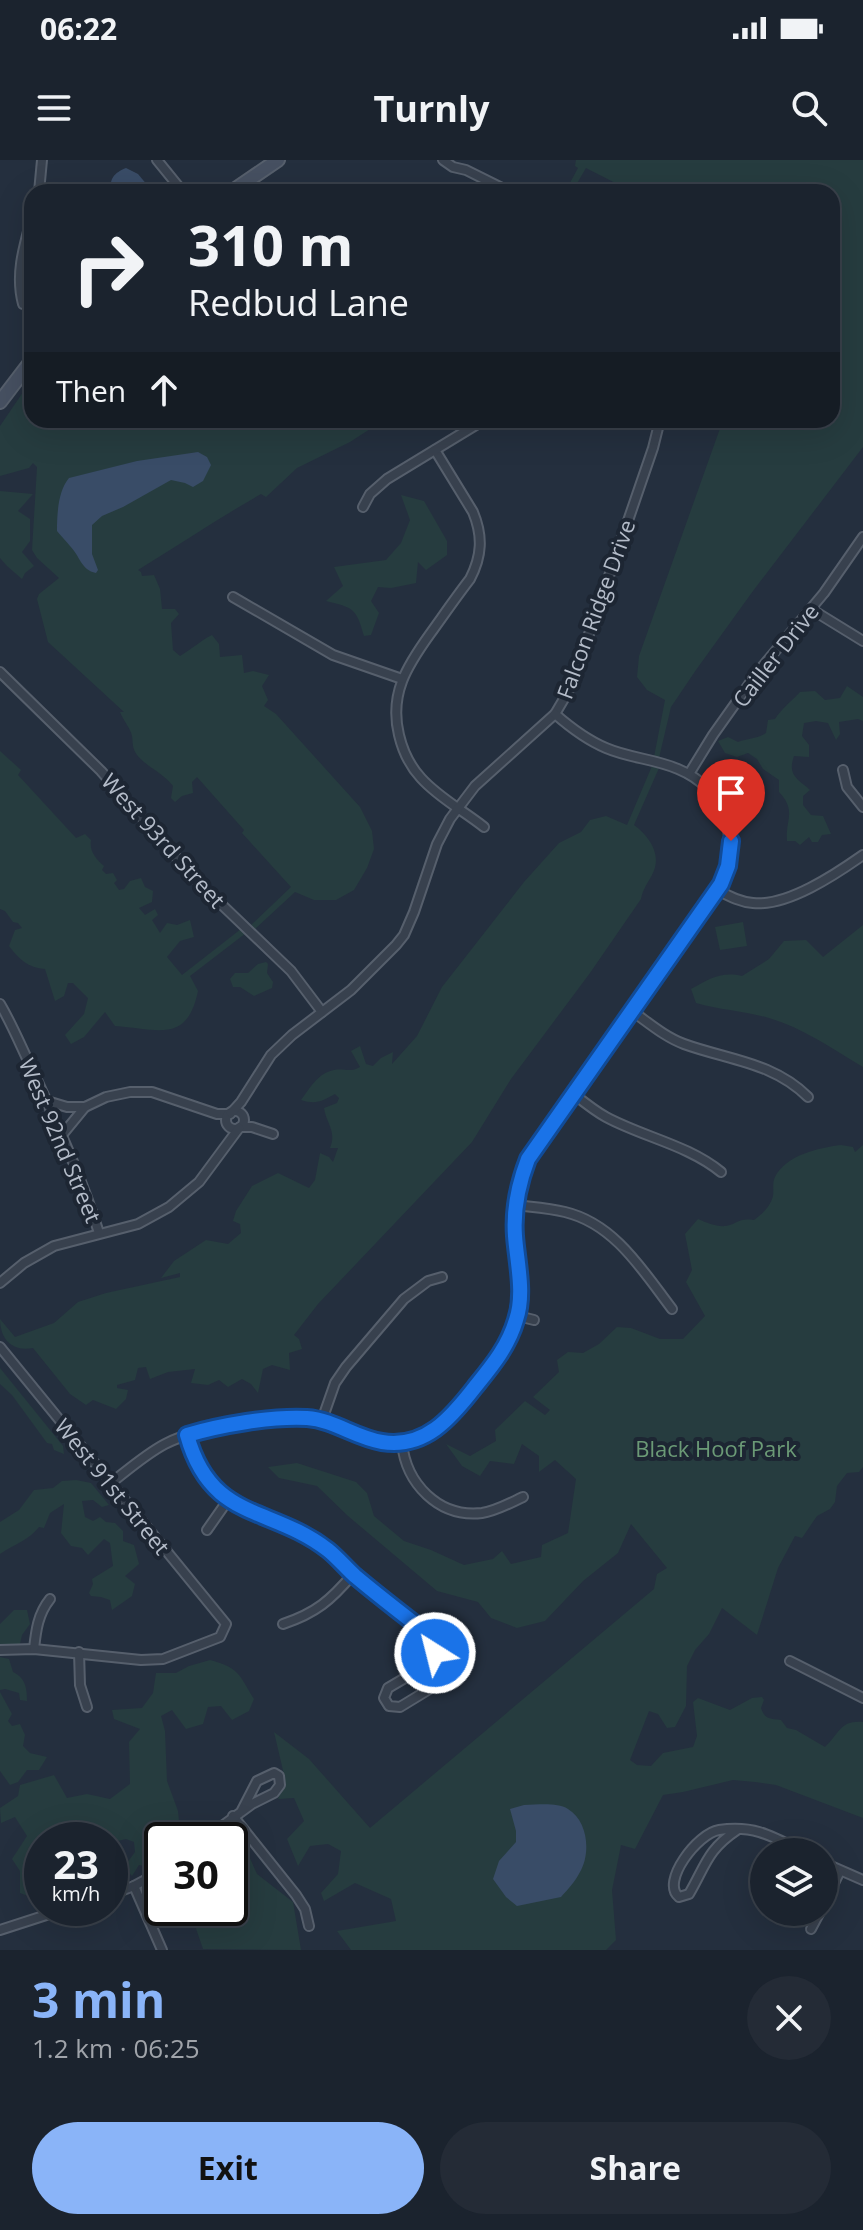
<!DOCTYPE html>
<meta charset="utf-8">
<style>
body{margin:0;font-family:"Open Sans",sans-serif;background:#242b36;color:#f1f3f6;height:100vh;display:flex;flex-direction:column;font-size:30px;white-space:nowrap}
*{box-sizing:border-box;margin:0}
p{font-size:26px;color:#a0a4aa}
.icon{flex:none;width:44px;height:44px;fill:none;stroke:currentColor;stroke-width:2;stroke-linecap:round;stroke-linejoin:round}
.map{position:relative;height:1790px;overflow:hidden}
.sheet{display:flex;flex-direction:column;background:#1b232e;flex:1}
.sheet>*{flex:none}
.hud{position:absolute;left:24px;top:24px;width:816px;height:244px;border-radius:24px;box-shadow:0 8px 32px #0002,0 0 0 2px #39404a;background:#1b232e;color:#f1f3f6;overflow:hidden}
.fabs{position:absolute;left:750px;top:1678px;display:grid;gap:16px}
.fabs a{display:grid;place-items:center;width:88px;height:88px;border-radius:50%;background:#1b232e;box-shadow:0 8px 32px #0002,0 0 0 2px #39404a;font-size:40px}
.speed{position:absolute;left:24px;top:1662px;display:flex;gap:16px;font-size:40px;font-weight:700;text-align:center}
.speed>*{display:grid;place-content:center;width:104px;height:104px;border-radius:50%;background:#1b232e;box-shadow:0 8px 32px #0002,0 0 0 2px #39404a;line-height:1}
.speed small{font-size:20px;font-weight:400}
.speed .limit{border:4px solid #111;border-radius:12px;background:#fff;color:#111}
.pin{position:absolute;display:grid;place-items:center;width:68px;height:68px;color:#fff;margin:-82px -34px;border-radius:50% 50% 50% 0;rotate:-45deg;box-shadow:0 0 8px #0007}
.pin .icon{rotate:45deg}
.me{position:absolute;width:88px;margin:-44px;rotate:324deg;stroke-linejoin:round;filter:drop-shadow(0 0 6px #0008)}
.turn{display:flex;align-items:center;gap:28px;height:168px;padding:0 32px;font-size:36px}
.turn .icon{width:104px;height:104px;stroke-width:2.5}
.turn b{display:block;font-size:56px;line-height:68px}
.then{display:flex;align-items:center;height:76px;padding:0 32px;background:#0003;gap:16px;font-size:30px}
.round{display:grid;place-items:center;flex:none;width:84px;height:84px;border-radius:42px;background:#242b36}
.head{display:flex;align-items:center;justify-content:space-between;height:136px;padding:0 32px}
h1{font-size:48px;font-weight:700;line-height:60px;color:#8ab4f8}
.action{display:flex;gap:16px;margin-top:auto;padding:16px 32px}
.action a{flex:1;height:92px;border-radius:48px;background:#8ab4f8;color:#111;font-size:32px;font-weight:700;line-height:92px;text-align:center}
.action a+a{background:#242b36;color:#f1f3f6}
.status{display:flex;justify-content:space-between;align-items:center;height:56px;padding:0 40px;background:#1b232e;direction:ltr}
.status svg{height:22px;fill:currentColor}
header{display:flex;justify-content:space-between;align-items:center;height:104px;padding:0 32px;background:#1b232e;font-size:36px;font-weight:700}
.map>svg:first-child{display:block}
.green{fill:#263c3f}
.water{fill:#394c67}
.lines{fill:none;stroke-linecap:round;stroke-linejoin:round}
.street-casing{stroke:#565f6c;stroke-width:12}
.secondary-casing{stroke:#565f6c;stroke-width:16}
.street{stroke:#38414e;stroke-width:8}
.secondary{stroke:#465061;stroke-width:12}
.route-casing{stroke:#114b97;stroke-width:20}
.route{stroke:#1a73e8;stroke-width:14}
.labels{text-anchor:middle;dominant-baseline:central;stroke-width:8;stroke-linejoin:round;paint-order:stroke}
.street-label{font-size:22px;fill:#b4bcc9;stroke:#1d2633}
.park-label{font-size:22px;fill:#6b9a76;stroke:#1d2633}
</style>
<div class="status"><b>06:22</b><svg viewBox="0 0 49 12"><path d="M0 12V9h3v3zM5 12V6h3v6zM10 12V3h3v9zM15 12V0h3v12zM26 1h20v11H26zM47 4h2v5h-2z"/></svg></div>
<header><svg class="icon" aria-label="menu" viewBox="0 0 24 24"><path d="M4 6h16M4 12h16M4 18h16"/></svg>Turnly<svg class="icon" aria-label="search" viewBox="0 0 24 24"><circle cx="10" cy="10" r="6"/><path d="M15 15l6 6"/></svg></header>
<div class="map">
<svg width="863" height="1790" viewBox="0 0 863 1790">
<rect width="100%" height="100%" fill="#242f3e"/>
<g class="green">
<polygon points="576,0 863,0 863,287 753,431 696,510 671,547 659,598 654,597 665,540 647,530 637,517 639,496 723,260 832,260 832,32 633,32 586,8 572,32 565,32 578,8 575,6"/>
<path d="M32 219V260H384L350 282 297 308 266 337 261 334C219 358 179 385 138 410L141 412 142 416 154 415 160 429 162 449H175L179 454 171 463 173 490 180 496C192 489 200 481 212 475L219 484 220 497 242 495 244 513 253 511 269 515 262 526 268 540 264 546 276 554 360 647 372 671 374 689 367 708 354 730 336 740H314L295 732 255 769 251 765 291 727 242 673 244 670 197 617 192 622 193 633 182 636 175 642 171 638 173 626C163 613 147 607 137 595 132 588 133 584 132 576 131 569 123 560 120 552H124L48 482 37 439 39 434 59 418 37 398 32 390 37 307 33 303 29 308 0 316V266Z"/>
<polygon points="0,331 33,334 18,351 30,359 30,381 22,392 34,406 25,413 22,419 7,406 0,398"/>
<path d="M401 335 424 341 447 381V395L426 410 418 402 416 423 391 428 378 427 371 441 379 453 371 475 364 476C356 447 353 448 326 441L343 426 334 407 386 400 401 383 410 360Z"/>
<path d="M847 526 863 537V561L858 559 839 562 840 574 836 580 828 563 816 561 804 563 802 576 809 585V597L794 596C787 616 798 619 810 630L803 636V645L811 655 823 656 831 674 822 675 818 682H812L809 677 800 685 795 681H787C785 660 797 651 779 632V620L763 609 757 599 748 593 737 597 725 593 718 581 728 577 738 582C748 578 757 579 766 573L768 560 775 559C782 548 792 541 800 532L815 531 825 540 840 538Z"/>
<path d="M0 591 21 610 18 615 76 678 85 674 91 680C89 691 96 699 104 706L102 710 106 714 113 713 117 720 114 723 119 730 124 729 130 721 141 718 145 727 153 731 152 742 139 748 145 755 155 749 158 755 152 760 160 773 167 763 177 765 190 760 194 777 180 781 167 797 182 815 241 769 246 773 190 816 198 831C187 884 158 869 115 866L105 852 84 877 71 884 65 875 84 854 88 838 73 823H68L64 836 55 841 45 809C28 808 19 799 9 786L15 770 22 768 18 763 13 762 5 751 0 749Z"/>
<path d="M652 606 659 608 634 665C649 676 663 695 652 715 647 724 643 729 641 739L590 813 511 919 472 982 318 1144 294 1175 299 1179 302 1189 289 1193 290 1210 272 1205 263 1209 258 1233 251 1224 242 1219 228 1227 219 1220 208 1225 191 1223 195 1209 168 1212 150 1219 146 1207 138 1208 135 1220 117 1225V1228L128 1230 126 1239 116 1249 93 1240 86 1245 70 1234 33 1188C12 1192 0 1179 0 1159L15 1177 54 1163 78 1142 106 1133 180 1117V1113L161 1118 174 1101 206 1080 228 1084 241 1073 240 1064 233 1061 236 1051 252 1026 278 1013 309 1028 315 1020 320 993 329 997 333 1002 338 988H330C337 971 326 963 324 948L337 943 339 938 335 934C322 941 316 945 301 940 310 928 318 913 334 910 345 908 350 913 360 907L351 891 360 886 366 904 373 906 381 898 393 892 392 904 417 876 442 827 524 722 559 683 581 672 590 660 606 656 627 665Z"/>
<polygon points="743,762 747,786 720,790 715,767"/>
<path d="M863 765V907C833 889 803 868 769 858 745 851 720 850 696 843L691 829C709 819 721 811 742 816L769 799 784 781 806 780 823 797Z"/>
<polygon points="266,802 268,804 267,813 273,822 272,828 254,836 240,827 233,827 230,819 235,813 248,813 258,804"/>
<path d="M841 985 853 987 855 992 863 985V1307L859 1312 847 1313 837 1326 835 1342 830 1349 817 1356 802 1378 795 1376 778 1408 757 1475 722 1448 709 1474 695 1490 687 1506 686 1546 675 1567 667 1568 658 1554 649 1551 630 1600 637 1605 651 1606 663 1593 693 1587 697 1576 693 1542 698 1538 730 1550 752 1538 762 1537 764 1540 761 1548C765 1560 770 1558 781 1560L787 1568 796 1570 825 1587C840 1573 840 1560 863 1562V1658L776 1625 755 1622 733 1620 683 1632 663 1635 635 1689 621 1685 612 1730 616 1780 606 1790H351L337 1771 396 1761 391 1739 355 1723 324 1741 321 1733 338 1714 341 1691 328 1684 310 1686 298 1706 287 1679 304 1661 294 1638 278 1639 285 1619 274 1572 309 1599 370 1668 654 1429 657 1414 667 1408 631 1364 618 1393 583 1421 545 1461 517 1468 491 1458 478 1442 437 1431 348 1356 317 1326 279 1318 268 1307 297 1303 356 1322 367 1333 374 1356 404 1381 431 1390 464 1405 493 1399 502 1391 511 1404 541 1397 542 1385 568 1373 576 1319 555 1300 539 1312V1296L522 1284 514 1304 490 1301 480 1316 462 1306 446 1284 470 1296 496 1281 495 1270 525 1241 545 1255 550 1250 533 1237 559 1212 557 1200 568 1192 583 1193 599 1184 617 1167 631 1168 660 1179H683L705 1156 686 1122 692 1110 685 1074 698 1059C707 1063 717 1067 726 1066 740 1063 737 1058 754 1060 763 1053 770 1047 773 1036 774 1029 772 1023 775 1017 786 995 818 988 841 985Z"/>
<polygon points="0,1208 63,1286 64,1294 54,1290 52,1284 47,1283 12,1235 0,1224"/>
<path d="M76 1320 91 1323 109 1345 102 1347 93 1340 82 1341 85 1357 93 1361 100 1357 106 1362 115 1363 123 1371V1381L134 1385 139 1404 125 1416 135 1424 132 1436 112 1450 110 1440 101 1437 91 1436 89 1433 93 1424 92 1419 113 1406 110 1383 104 1379 88 1395 82 1388 71 1386 61 1373 64 1344 50 1353 44 1368 39 1367C29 1380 13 1385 0 1394V1362L19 1350 34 1330 53 1328 62 1321Z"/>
<polygon points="14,1450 27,1450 30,1464 22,1475 20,1484 0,1484 0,1464"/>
<path d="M0 1497 9 1499 13 1512C26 1518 27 1529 27 1541L20 1540 19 1533 5 1529 0 1530Z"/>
<path d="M210 1500C240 1508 239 1515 254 1539L249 1551 232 1560 221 1546 208 1547 203 1564 186 1569 172 1550 161 1556 165 1571 167 1621 178 1651 181 1680H162V1701L153 1708 139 1705 132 1716 124 1707 135 1692 134 1682 126 1679 110 1683V1680H42V1735L38 1732 31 1737 20 1733V1711L12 1699 27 1676 15 1657 1 1663 0 1648 18 1636 20 1625 54 1615 67 1638 87 1634 110 1639 130 1624 129 1582 140 1569 114 1559 112 1550 142 1548 153 1533 156 1513H176L189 1506Z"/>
<polygon points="0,1532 12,1554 8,1561 12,1566 20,1564 25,1575 23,1586 30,1593 47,1597 39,1610 27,1610 18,1622 10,1625 0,1611"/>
<polygon points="238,1672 257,1714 293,1742 301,1790 203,1789 189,1748 230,1748 230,1680 222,1680 223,1676"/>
</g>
<g class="water">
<path d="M126 8 138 14 153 32H114C106 21 115 12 126 8Z"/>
<path d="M198 292 207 297 211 305 203 321 193 327 185 323 171 320 123 347 102 356 92 365V394L98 410 96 413C81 410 80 396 70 386 66 381 61 376 57 371 57 354 58 331 69 318L137 301Z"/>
<path d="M524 1645C538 1645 556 1642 568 1649 588 1661 591 1693 580 1712 575 1722 568 1729 561 1737L517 1746 506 1737 493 1719 499 1701 516 1682V1671L510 1649Z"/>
</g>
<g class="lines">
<defs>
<g id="street">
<polyline points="157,0 183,32"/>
<polyline points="443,0 453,7 466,10 510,32"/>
<polyline points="39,32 42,0"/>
<path d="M23 144C15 114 24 86 32 57"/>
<path d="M435 290 473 352C483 376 482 396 470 419 456 437 443 456 430 474 407 506 389 534 399 575 403 592 410 606 421 618 439 638 464 651 484 667"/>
<polyline points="363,347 370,334 387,319 484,260"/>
<polyline points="233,437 333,495 402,519"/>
<polyline points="811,449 863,481"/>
<polyline points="0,512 101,611 196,720 291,811 322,852"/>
<polyline points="843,610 847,627 863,647"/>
<polyline points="689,614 713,575 757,513 824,433 863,377"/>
<path d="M717 730C729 736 740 742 753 743 787 747 836 714 863 695"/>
<path d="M0 844C13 866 22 889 33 911 57 964 82 1018 99 1073"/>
<path d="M632 851C649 863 665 877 684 884 728 900 773 902 808 937"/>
<path d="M575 935C585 943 595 951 606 957 643 977 688 985 721 1012"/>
<polyline points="47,941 67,947 85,947 106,937 130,932 152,932 217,954 230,954"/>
<circle cx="235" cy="960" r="9"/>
<polyline points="231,953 241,942 271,895 292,875 351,830 396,785 404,775 414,752 437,684 450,659 475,626 555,554 568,532 576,512 653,288 660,260"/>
<polyline points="240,967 252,967 273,974"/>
<polyline points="62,975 85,947"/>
<path d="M515 1045C531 1047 549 1048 565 1052 615 1064 643 1111 672 1149"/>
<polyline points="0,1123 24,1103 54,1086 138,1064 169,1047 199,1022 239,968"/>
<polyline points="518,1156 534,1160"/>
<polyline points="0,1187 226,1464 220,1477 163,1499 141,1500 34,1489 0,1490"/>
<polyline points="322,1260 335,1223 346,1207 404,1139 428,1121 442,1117"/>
<polyline points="187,1275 197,1303 220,1334 239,1345 304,1375 329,1391 353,1414 459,1496 462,1503 459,1511 400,1547 389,1546 384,1538 388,1528 432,1502 435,1493 432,1477"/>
<path d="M402 1283C406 1323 438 1358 482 1353 496 1351 510 1343 523 1337"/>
<path d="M111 1323C129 1309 146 1294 165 1284 197 1267 284 1253 319 1260 359 1267 385 1297 428 1275 448 1264 461 1245 475 1228 494 1204 518 1177 520 1144 524 1099 506 1058 522 1012 532 984 556 961 573 937 582 924 589 910 599 896 640 839 680 781 721 724 740 679 726 629 678 609 655 599 629 598 606 588 587 580 571 568 555 554"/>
<polyline points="207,1370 228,1340"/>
<path d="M283 1464C316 1453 331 1440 353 1414"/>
<path d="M34 1489C36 1470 38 1454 50 1439"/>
<polyline points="79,1492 80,1525 87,1547"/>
<polyline points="790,1501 863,1538"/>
<polyline points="233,1656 296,1735 305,1749 309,1766"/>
<path d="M737 1670C707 1690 706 1705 689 1734L679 1737C660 1722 698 1673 719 1670 755 1665 772 1676 803 1692"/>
<polyline points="203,1680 252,1644 274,1633 280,1625 279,1616 274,1613 257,1621 241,1652"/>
<polyline points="824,1703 863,1720"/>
<polyline points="134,1726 162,1790"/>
<polyline points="110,1735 134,1726 162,1711"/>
<polyline points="824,1744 840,1711"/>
<polyline points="811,1769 820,1752"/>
<polyline points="0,1770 68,1748"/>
</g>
<g id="secondary">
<polyline points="231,32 278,0"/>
<polyline points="0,242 32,200"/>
</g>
</defs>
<use href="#street" class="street-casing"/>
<use href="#secondary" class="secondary-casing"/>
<use href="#street" class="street"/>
<use href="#secondary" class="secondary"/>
</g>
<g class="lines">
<defs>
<path id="route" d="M435 1493 432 1477C406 1457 380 1437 355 1416 346 1408 338 1398 328 1390 270 1345 211 1362 187 1275 221 1265 272 1256 307 1258 334 1260 356 1278 382 1282 425 1289 451 1258 475 1227 492 1206 508 1187 516 1160 525 1134 517 1103 515 1076 513 1049 518 1025 528 999L721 724 728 706 731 681"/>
</defs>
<use href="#route" class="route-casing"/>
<use href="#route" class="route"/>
</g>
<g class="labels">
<g class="street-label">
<text transform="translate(595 449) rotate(-70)">Falcon Ridge Drive</text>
<text transform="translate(775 495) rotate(-52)">Cailler Drive</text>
<text transform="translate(164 680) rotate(48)">West 93rd Street</text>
<text transform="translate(61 980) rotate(67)">West 92nd Street</text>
<text transform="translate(113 1326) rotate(51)">West 91st Street</text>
</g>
<g class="park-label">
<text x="716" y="1288">Black Hoof Park</text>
</g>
</g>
</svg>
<div class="fabs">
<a><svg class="icon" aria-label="layers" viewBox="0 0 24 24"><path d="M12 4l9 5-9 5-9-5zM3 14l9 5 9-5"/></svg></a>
</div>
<div class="speed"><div>23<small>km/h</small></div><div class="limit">30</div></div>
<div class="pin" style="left:731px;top:681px;background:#d93025"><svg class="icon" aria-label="arrive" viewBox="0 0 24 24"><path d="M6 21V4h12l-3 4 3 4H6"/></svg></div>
<svg class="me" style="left:435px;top:1493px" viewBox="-20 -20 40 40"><circle r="17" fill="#1a73e8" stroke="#fff" stroke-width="3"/><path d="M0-11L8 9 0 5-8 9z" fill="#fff"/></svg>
<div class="hud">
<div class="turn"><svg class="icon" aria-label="right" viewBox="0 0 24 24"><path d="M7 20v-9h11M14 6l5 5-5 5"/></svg><div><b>310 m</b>Redbud Lane</div></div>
<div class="then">Then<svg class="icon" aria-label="ahead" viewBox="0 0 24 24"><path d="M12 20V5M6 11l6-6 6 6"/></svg></div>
</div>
</div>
<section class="sheet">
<div class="head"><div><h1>3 min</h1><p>1.2 km · 06:25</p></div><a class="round"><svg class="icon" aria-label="close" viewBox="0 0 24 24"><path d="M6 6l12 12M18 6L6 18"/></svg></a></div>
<div class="action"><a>Exit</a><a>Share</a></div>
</section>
